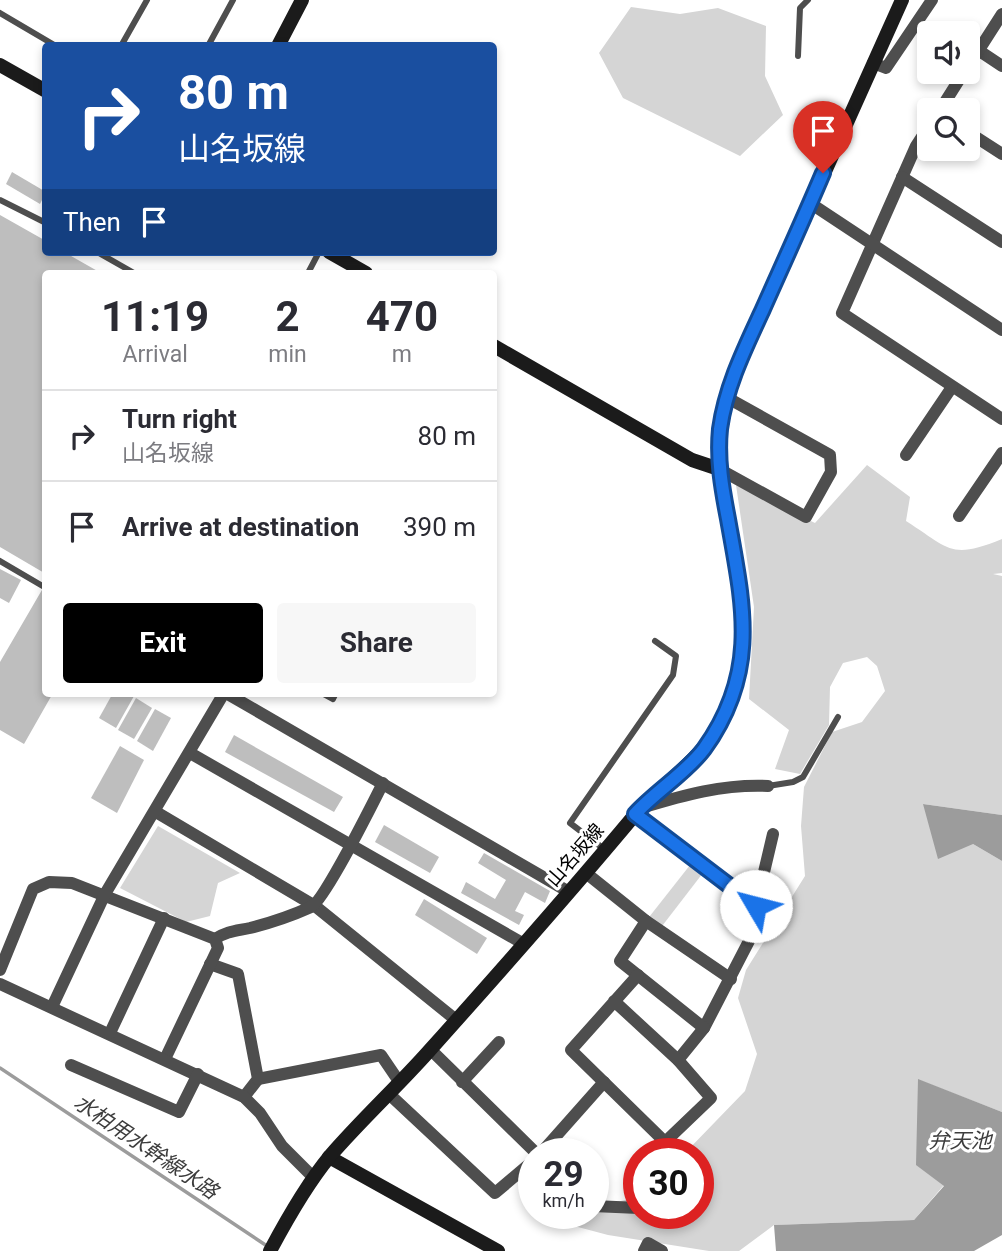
<!DOCTYPE html>
<meta charset="utf-8">
<style>
body{margin:0;font-family:Roboto,"Noto Sans JP",sans-serif;background:#f7f7f7;color:#2b2b33;height:100vh;display:flex;flex-direction:column;font-size:26px;white-space:nowrap}
*{box-sizing:border-box;margin:0}
p{font-size:23px;color:#7c7c81}
.icon{flex:none;width:38px;height:38px;fill:none;stroke:currentColor;stroke-width:2;stroke-linecap:round;stroke-linejoin:round}
.map{position:relative;flex:1;overflow:hidden}
.panel{position:absolute;left:42px;top:270px;width:455px;height:427px;display:flex;flex-direction:column;background:#fff;border-radius:7px;box-shadow:0 4px 10px #0003}
.panel>*{flex:none}
.banner{position:absolute;left:42px;top:42px;width:455px;height:214px;border-radius:7px;box-shadow:0 4px 10px #0003;background:#1a4fa0;color:#fff;overflow:hidden}
.controls{position:absolute;left:917px;top:21px;display:grid;gap:14px}
.controls a{display:grid;place-items:center;width:63px;height:63px;border-radius:7px;background:#fff;box-shadow:0 4px 10px #0003;font-size:35px}
.speed{position:absolute;left:518px;top:1138px;display:flex;gap:14px;font-size:35px;font-weight:700;text-align:center}
.speed>*{display:grid;place-content:center;width:91px;height:91px;border-radius:50%;background:#fff;box-shadow:0 4px 10px #0003;line-height:1}
.speed small{font-size:18px;font-weight:400}
.speed .limit{border:10px solid #d22;background:#fff;color:#111}
.pin{position:absolute;display:grid;place-items:center;width:60px;height:60px;color:#fff;margin:-72px -30px;border-radius:50% 50% 50% 0;rotate:-45deg;box-shadow:0 0 7px #0007}
.pin .icon{rotate:45deg}
.me{position:absolute;width:77px;margin:-38px;rotate:307deg;stroke-linejoin:round;filter:drop-shadow(0 0 5px #0008)}
.turn{display:flex;align-items:center;gap:24px;height:147px;padding:0 21px;font-size:32px}
.turn .icon{width:91px;height:91px;stroke-width:2.5}
.turn b{display:block;font-size:49px;line-height:60px}
.then{display:flex;align-items:center;height:66px;padding:0 21px;background:#0003;gap:14px;font-size:26px}
.eta{display:flex;justify-content:space-evenly;align-items:center;height:119px;text-align:center}
.eta b{font-size:42px;font-weight:700;line-height:49px}
.action{display:flex;gap:14px;margin-top:auto;padding:14px 21px}
.action a{flex:1;height:80px;border-radius:7px;background:#000;color:#fff;font-size:28px;font-weight:700;line-height:80px;text-align:center}
.action a+a{background:#f7f7f7;color:#2b2b33}
ul{padding:0;list-style:none}
li{display:flex;align-items:center;gap:21px;height:91px;padding:0 21px;border-top:2px solid #e1e1e2}
li div{flex:1}
li b{display:block;font-size:26px}
li em{font-style:normal}
.map>svg:first-child{display:block}
.green{fill:#d5d5d5}
.water{fill:#9c9c9c}
.lines{fill:none;stroke-linecap:round;stroke-linejoin:round}
.stream{stroke:#9c9c9c;stroke-width:3.5}
.building{fill:#bebebe}
.lane{stroke:#4e4e4e;stroke-width:6}
.street{stroke:#4e4e4e;stroke-width:12}
.secondary{stroke:#1b1b1b;stroke-width:14}
.route-casing{stroke:#114b97;stroke-width:18}
.route{stroke:#1a73e8;stroke-width:12}
.labels{text-anchor:middle;dominant-baseline:central;stroke-width:6;stroke-linejoin:round;paint-order:stroke}
.street-label{font-size:19px;fill:#000;stroke:#fff}
.water-label{font-size:21px;font-style:italic;fill:#3d3d3d;stroke:#fff}
</style>
<div class="map">
<svg width="1002" height="1251" viewBox="0 0 1002 1251">
<rect width="100%" height="100%" fill="#fff"/>
<g class="green">
<polygon points="631,7 680,14 718,8 766,26 765,76 783,115 740,156 623,98 599,53"/>
<path d="M867 465 910 497 906 521C950 549 950 560 1002 539V573L993 574 1002 576V815L923 804 973 844 1002 861V1112L919 1080 944 1185 914 1220 774 1225 739 1251H709L608 1235 544 1218 567 1213H593V1207L639 1197V1213H698V1153H685L745 1091 757 1054 738 998 746 970 805 876 801 826 804 787 832 732 862 722 885 691 877 666 867 657 843 663 830 687 829 725 800 774 775 769 789 730 749 699 754 607 736 485 815 523Z"/>
<polygon points="158,826 240,873 218,883 210,916 186,922 120,888"/>
<polygon points="694,860 706,869 659,930 646,921"/>
</g>
<g class="water">
<polygon points="923,804 1002,815 1002,861 973,844 938,859"/>
<polygon points="918,1079 1002,1112 1002,1235 974,1251 776,1251 774,1225 914,1220 944,1186 916,1165"/>
</g>
<g class="lines">
<polyline class="stream" points="0,1068 267,1246"/>
</g>
<g class="building">
<polygon points="12,172 46,192 40,204 6,184"/>
<polygon points="0,215 46,241 46,252 64,252 101,273 46,273 46,574 0,547"/>
<polygon points="0,569 21,580 9,603 0,598"/>
<polygon points="46,583 46,693 53,693 24,744 0,730 0,662"/>
<polygon points="113,693 128,693 134,696 116,728 99,718"/>
<polygon points="136,698 152,708 134,739 118,730"/>
<polygon points="155,709 171,718 153,751 137,741"/>
<polygon points="234,735 343,797 334,812 225,752"/>
<polygon points="120,746 144,760 117,813 91,798"/>
<polygon points="384,825 439,857 430,873 375,842"/>
<polygon points="484,853 550,891 545,903 525,892 515,911 524,915 519,925 461,893 466,882 495,899 506,880 478,863"/>
<polygon points="424,899 487,938 477,954 415,915"/>
</g>
<g class="lines">
<g class="lane">
<polyline points="0,13 56,46"/>
<polyline points="121,46 147,0"/>
<polyline points="208,46 233,0"/>
<polyline points="798,56 800,8 808,0"/>
<polyline points="0,200 46,223"/>
<polyline points="97,252 134,273"/>
<polyline points="308,273 319,252"/>
<polyline points="0,561 46,588"/>
<polyline points="322,693 333,699 336,693"/>
<polyline points="768,786 793,782 803,777 838,717"/>
<polyline points="604,849 570,823 673,675 676,656 655,641"/>
</g>
<g class="street">
<polyline points="978,50 1002,66"/>
<polyline points="873,63 886,68 932,0"/>
<polyline points="968,67 1002,14"/>
<polyline points="940,110 964,72"/>
<polyline points="929,126 916,146 842,313 1002,419"/>
<polyline points="968,132 1002,154"/>
<polyline points="902,177 1002,242"/>
<polyline points="810,203 1002,330"/>
<polyline points="906,455 952,387"/>
<polyline points="719,469 806,517 831,472 830,455 726,397"/>
<polyline points="959,516 1002,453"/>
<polyline points="226,693 569,892"/>
<polyline points="190,753 524,944"/>
<path d="M641 808C684 795 723 784 768 786"/>
<polyline points="156,812 315,906 456,1020"/>
<polyline points="635,814 764,912 704,1028 678,1060"/>
<polyline points="586,873 646,921 731,979"/>
<polyline points="756,906 773,834"/>
<polyline points="646,921 620,961 704,1028"/>
<path d="M215 939C227 931 236 931 250 928 270 923 291 916 311 907 324 901 373 803 383 783"/>
<polyline points="210,964 238,974 258,1079 244,1097"/>
<polyline points="0,970 33,889 49,882 72,883 215,939 218,948 165,1059"/>
<polyline points="0,984 244,1097 260,1113 282,1146 314,1178"/>
<polyline points="614,1001 678,1060 711,1098 665,1142 571,1050 638,975"/>
<polyline points="52,1007 105,894 224,693"/>
<polyline points="110,1033 164,918"/>
<polyline points="430,1049 536,1153"/>
<polyline points="71,1065 179,1112 198,1074"/>
<polyline points="258,1079 381,1055 400,1083"/>
<polyline points="462,1082 499,1042"/>
<polyline points="389,1094 495,1193 534,1160"/>
<polyline points="541,1153 604,1082"/>
<polyline points="593,1206 639,1208"/>
<polyline points="644,1251 648,1243 662,1251"/>
</g>
<g class="secondary">
<polyline points="278,46 302,0"/>
<polyline points="0,65 46,91"/>
<polyline points="329,252 366,273"/>
<polyline points="494,346 692,460 719,469"/>
<polyline points="329,1157 498,1251"/>
<path d="M270 1251C287 1219 306 1185 330 1156 361 1120 397 1087 429 1051 498 974 567 896 633 817 660 784 700 762 720 723 756 652 741 594 728 520 725 503 719 484 719 467 718 430 726 397 739 363L902 0"/>
</g>
</g>
<g class="lines">
<defs>
<path id="route" d="M756 906 635 814C655 792 687 772 704 749 760 671 743 604 728 519 722 488 717 460 720 429 726 386 745 348 763 309 783 264 804 218 823 173"/>
</defs>
<use href="#route" class="route-casing"/>
<use href="#route" class="route"/>
</g>
<g class="labels">
<g class="street-label">
<text transform="translate(575 855) rotate(-49)">山名坂線</text>
</g>
<g class="water-label">
<text x="960" y="1141">弁天池</text>
<text transform="translate(146 1147) rotate(34)">水柏用水幹線水路</text>
</g>
</g>
</svg>
<div class="controls">
<a><svg class="icon" aria-label="sound" viewBox="0 0 24 24"><path d="M4 9h4l5-4v14l-5-4H4zM17 9q2 3 0 6"/></svg></a>
<a><svg class="icon" aria-label="search" viewBox="0 0 24 24"><circle cx="10" cy="10" r="6"/><path d="M15 15l6 6"/></svg></a>
</div>
<div class="speed"><div>29<small>km/h</small></div><div class="limit">30</div></div>
<div class="pin" style="left:823px;top:173px;background:#d93025"><svg class="icon" aria-label="arrive" viewBox="0 0 24 24"><path d="M6 21V4h12l-3 4 3 4H6"/></svg></div>
<svg class="me" style="left:756px;top:906px" viewBox="-20 -20 40 40"><circle r="19" fill="#fff"/><path d="M0-13L10 11 0 6-10 11z" fill="#1a73e8"/></svg>
<div class="banner">
<div class="turn"><svg class="icon" aria-label="right" viewBox="0 0 24 24"><path d="M7 20v-9h11M14 6l5 5-5 5"/></svg><div><b>80 m</b>山名坂線</div></div>
<div class="then">Then<svg class="icon" aria-label="arrive" viewBox="0 0 24 24"><path d="M6 21V4h12l-3 4 3 4H6"/></svg></div>
</div>
<section class="panel">
<div class="eta">
<div><b>11:19</b><p>Arrival</p></div>
<div><b>2</b><p>min</p></div>
<div><b>470</b><p>m</p></div>
</div>
<ul>
<li><svg class="icon" aria-label="right" viewBox="0 0 24 24"><path d="M7 20v-9h11M14 6l5 5-5 5"/></svg><div><b>Turn right</b><p>山名坂線</p></div><em>80 m</em></li>
<li><svg class="icon" aria-label="arrive" viewBox="0 0 24 24"><path d="M6 21V4h12l-3 4 3 4H6"/></svg><div><b>Arrive at destination</b></div><em>390 m</em></li>
</ul>
<div class="action"><a>Exit</a><a>Share</a></div>
</section>
</div>
